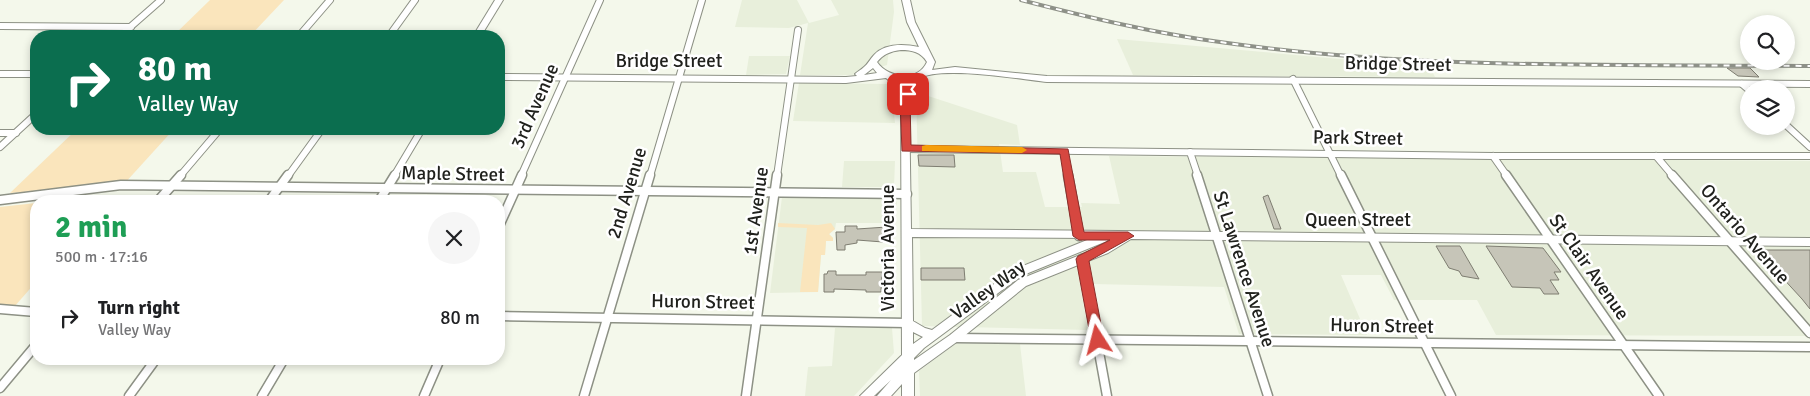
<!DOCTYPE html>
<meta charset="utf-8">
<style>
body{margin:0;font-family:Signika,sans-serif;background:#f6f6f6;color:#202124;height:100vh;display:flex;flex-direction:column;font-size:19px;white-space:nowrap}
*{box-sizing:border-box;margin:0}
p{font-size:16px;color:#757577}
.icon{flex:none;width:28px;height:28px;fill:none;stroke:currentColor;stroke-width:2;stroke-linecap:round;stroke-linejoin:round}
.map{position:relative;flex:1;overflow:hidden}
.drawer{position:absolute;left:30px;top:195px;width:475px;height:170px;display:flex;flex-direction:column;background:#fff;border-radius:20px;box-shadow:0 2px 8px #0003}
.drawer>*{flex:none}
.banner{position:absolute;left:30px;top:30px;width:475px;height:105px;border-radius:20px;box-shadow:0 2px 8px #0003;background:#0b6e4f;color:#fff;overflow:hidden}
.fabs{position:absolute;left:1740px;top:15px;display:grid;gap:10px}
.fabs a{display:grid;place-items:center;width:55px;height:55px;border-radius:50%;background:#fff;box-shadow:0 2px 8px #0003;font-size:25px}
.pin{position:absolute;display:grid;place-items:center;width:42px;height:42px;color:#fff;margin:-21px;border-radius:10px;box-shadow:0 2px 8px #0006}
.me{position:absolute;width:55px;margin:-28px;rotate:351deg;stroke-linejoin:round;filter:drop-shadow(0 0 4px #0008)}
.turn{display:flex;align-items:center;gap:18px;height:105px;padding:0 25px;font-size:22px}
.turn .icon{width:65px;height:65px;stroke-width:2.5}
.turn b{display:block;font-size:35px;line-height:42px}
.round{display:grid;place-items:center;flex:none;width:52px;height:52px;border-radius:26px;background:#f6f6f6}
.head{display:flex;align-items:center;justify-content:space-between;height:85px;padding:0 25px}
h1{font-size:30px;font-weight:800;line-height:38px;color:#1e9e55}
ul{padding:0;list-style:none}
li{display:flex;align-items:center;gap:15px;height:75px;padding:0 25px}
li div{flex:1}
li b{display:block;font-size:19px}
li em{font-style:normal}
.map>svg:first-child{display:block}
.built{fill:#e8efdb}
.green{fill:#fae5bc}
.building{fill:#c6c5b8;stroke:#7e7d71}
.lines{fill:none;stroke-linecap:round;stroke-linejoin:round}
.street-far1-casing{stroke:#8d9185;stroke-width:8}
.street-casing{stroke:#8d9185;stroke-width:11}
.secondary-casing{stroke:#8d9185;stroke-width:2}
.street-far1{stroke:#fff;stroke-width:6}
.street{stroke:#fff;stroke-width:8}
.secondary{fill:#fff;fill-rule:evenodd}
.rail-casing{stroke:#8e9188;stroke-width:4}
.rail{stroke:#fff;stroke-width:2;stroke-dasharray:6;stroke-linecap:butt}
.route{fill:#d64740;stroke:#8b2e2a}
.slow{fill:#f59e0b}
.labels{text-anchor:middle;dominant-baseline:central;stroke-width:5;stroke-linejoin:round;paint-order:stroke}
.street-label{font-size:19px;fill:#20211d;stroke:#fff}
</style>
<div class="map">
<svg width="1810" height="396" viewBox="0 0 1810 396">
<rect width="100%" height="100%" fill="#f4f8eb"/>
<g class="built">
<polygon points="742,0 797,0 809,23 839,15 831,0 893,0 894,12 887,65 852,75 800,75 808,23 789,28 735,27"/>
<polygon points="1117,39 1430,67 1435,77 1133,75"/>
<polygon points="749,56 790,56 786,74 746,75"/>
<polygon points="799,83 891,84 895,123 793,121"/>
<polygon points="916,92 1017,125 1020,145 999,144 1003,172 1036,172 1045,207 1082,207 1081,203 1120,204 1109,156 1810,161 1810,336 1496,335 1477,300 1394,300 1381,275 1341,275 1367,335 1239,334 1224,287 1093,284 1080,284 1088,330 922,326"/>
<polygon points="844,161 895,161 894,187 842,187"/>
<polygon points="782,197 897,198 895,223 836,223 835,229 829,234 833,238 833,241 826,241 825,255 821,255 818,292 770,293"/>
<polygon points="835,328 892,328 894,353 854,396 805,396 808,367 832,366"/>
<polygon points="955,344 1020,344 1026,396 920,396 919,371"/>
</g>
<g class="green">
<polygon points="210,0 284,0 250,36 173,36"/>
<polygon points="77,129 174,129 124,184 10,193"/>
<polygon points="283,195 377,195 373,201 279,201"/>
<polygon points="36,203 36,282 14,307 0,305 0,207"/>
<polygon points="778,223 818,225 831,223 835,229 829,234 833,238 833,241 826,241 825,255 821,255 818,292 800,292 807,228 778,227"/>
</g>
<g class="building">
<polygon points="1727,68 1750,68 1759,77 1738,76"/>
<polygon points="918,155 954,155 955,167 919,166"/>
<polygon points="1268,195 1281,229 1274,229 1263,197"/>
<polygon points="845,226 857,226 857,229 887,227 887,236 883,235 883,242 857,240 857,243 845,245 845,250 837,250 836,232 845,232"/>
<polygon points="1436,246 1460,246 1479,279 1462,276 1459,271 1449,268"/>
<polygon points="1486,246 1543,248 1561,272 1554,272 1559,280 1550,280 1559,294 1544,294 1540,288 1512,287"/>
<polygon points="1757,250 1810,250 1810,309 1802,299"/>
<polygon points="921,268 964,268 965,280 921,280"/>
<polygon points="828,271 836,271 836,275 866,275 866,272 882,272 881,292 866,292 866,290 834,289 834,292 824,292 824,274 827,274"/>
</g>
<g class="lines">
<defs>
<g id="street-far1">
<polyline points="0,26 131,27"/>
<polyline points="120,36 161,0"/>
<polyline points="299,36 330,0"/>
<polyline points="389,36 415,0"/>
<polyline points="1293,79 1341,176"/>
<polyline points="1742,84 1749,90"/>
<polyline points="1786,125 1810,147"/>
<polyline points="0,133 16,133"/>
<polyline points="0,147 36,114"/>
<polyline points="906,149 1493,156 1810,156"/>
<polyline points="1064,151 1068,176"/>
<polyline points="1190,152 1198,176"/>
<polyline points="1493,156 1507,176"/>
<polyline points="1656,156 1673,176"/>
<polyline points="180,176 220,129"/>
<polyline points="288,176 322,129"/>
<polyline points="394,176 422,129"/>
<polyline points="521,176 600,0"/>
<polyline points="650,176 702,0"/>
<polyline points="777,176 798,30"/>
</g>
<g id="street">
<polyline points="1068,175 1079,236"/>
<polyline points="1197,175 1268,396"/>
<polyline points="1341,175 1451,396"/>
<polyline points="1506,175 1659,396"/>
<polyline points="1672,175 1810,333"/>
<polyline points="0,200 121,185 907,194"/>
<polyline points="158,201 181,175"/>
<polyline points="269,201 288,175"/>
<polyline points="379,201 395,175"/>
<polyline points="499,226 522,175"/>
<polyline points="1082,259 1107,396"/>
<polyline points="0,309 36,312"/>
<polyline points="499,316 907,323"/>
<polyline points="954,338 1810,347"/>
<polyline points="0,388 36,345"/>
<polyline points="129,396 156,359"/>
<polyline points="262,396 284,359"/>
<polyline points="424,396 440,359"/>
<polyline points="584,396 650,175"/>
<polyline points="746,396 777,175"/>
</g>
<g id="secondary">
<polygon points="495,0 503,0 481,36 473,36"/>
<path d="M902 0H910L915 22 935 62 932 70 955 67 1047 76 1810 81V87L1047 82C1020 79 939 65 918 79 912 83 911 93 909 100L911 229 1810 238V246L1131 239 1108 253 1026 286 958 341 914 373V396H902V384L891 396H877L891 380 874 396H860L902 355 901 100 893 84 886 78 846 83 499 80V74L846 77 857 76 855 74C858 71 861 70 864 67 868 64 870 59 874 55 885 43 904 44 919 47L907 22ZM901 50C912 50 921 52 927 62 918 82 889 79 877 62 883 54 891 51 901 50ZM873 68 877 73 864 75ZM900 81H907L904 88ZM912 237 1092 238 1013 270 932 330 925 328 913 321ZM1108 239H1116L1100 247 1018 280 950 335 914 360V358L924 348 1021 276 1107 241ZM913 332 923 337 913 344Z"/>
<rect x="0" y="71" width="36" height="6"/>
</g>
</defs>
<use href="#street-far1" class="street-far1-casing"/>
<use href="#street" class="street-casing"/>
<use href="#secondary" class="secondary-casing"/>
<use href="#street-far1" class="street-far1"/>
<use href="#street" class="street"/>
<use href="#secondary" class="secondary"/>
<defs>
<path id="rail" d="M1021 0C1087 17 1153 33 1220 42 1415 70 1613 64 1810 66"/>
</defs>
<use href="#rail" class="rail-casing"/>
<use href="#rail" class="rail"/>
</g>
<polygon class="route" points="908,91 913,94 910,100 911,145 1068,149 1084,232 1128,232 1134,236 1089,261 1104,340 1102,343 1098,345 1091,340 1076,259 1078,256 1110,240 1079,240 1073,236 1060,154 902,151 900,100 904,92"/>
<polygon class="slow" points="926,145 1022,147 1027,150 1022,153 922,151 922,146"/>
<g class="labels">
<g class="street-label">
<text x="669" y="61">Bridge Street</text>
<text transform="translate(1398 64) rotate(1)">Bridge Street</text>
<text transform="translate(535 106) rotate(-66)">3rd Avenue</text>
<text transform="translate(1358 138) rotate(1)">Park Street</text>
<text transform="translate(453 174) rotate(1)">Maple Street</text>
<text transform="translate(627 193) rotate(-73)">2nd Avenue</text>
<text transform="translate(756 211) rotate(-82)">1st Avenue</text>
<text x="1358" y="220">Queen Street</text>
<text transform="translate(1745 234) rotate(49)">Ontario Avenue</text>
<text transform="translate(888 248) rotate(-90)">Victoria Avenue</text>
<text transform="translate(1589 267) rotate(55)">St Clair Avenue</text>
<text transform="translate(1244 269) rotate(72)">St Lawrence Avenue</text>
<text transform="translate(988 290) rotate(-36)">Valley Way</text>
<text transform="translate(703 302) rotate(1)">Huron Street</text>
<text transform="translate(1382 326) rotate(1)">Huron Street</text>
</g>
</g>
</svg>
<div class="fabs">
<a><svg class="icon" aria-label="search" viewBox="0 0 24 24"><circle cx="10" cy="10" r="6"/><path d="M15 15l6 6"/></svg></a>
<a><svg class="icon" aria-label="layers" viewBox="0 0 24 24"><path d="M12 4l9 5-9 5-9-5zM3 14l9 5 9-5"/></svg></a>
</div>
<div class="pin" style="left:908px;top:94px;background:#d93025"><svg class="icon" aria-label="arrive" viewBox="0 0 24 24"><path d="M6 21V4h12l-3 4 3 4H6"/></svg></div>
<svg class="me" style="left:1098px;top:340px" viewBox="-20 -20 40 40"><path d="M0-17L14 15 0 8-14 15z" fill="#d64740" stroke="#fff" stroke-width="4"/></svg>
<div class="banner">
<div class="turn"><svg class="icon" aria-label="right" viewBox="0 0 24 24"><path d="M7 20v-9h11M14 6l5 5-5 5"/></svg><div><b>80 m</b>Valley Way</div></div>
</div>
<section class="drawer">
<div class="head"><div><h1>2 min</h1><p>500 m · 17:16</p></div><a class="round"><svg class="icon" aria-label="close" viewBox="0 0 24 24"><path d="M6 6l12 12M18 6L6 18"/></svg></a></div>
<ul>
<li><svg class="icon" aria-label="right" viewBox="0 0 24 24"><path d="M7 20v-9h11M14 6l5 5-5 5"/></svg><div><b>Turn right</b><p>Valley Way</p></div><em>80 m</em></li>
</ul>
</section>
</div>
